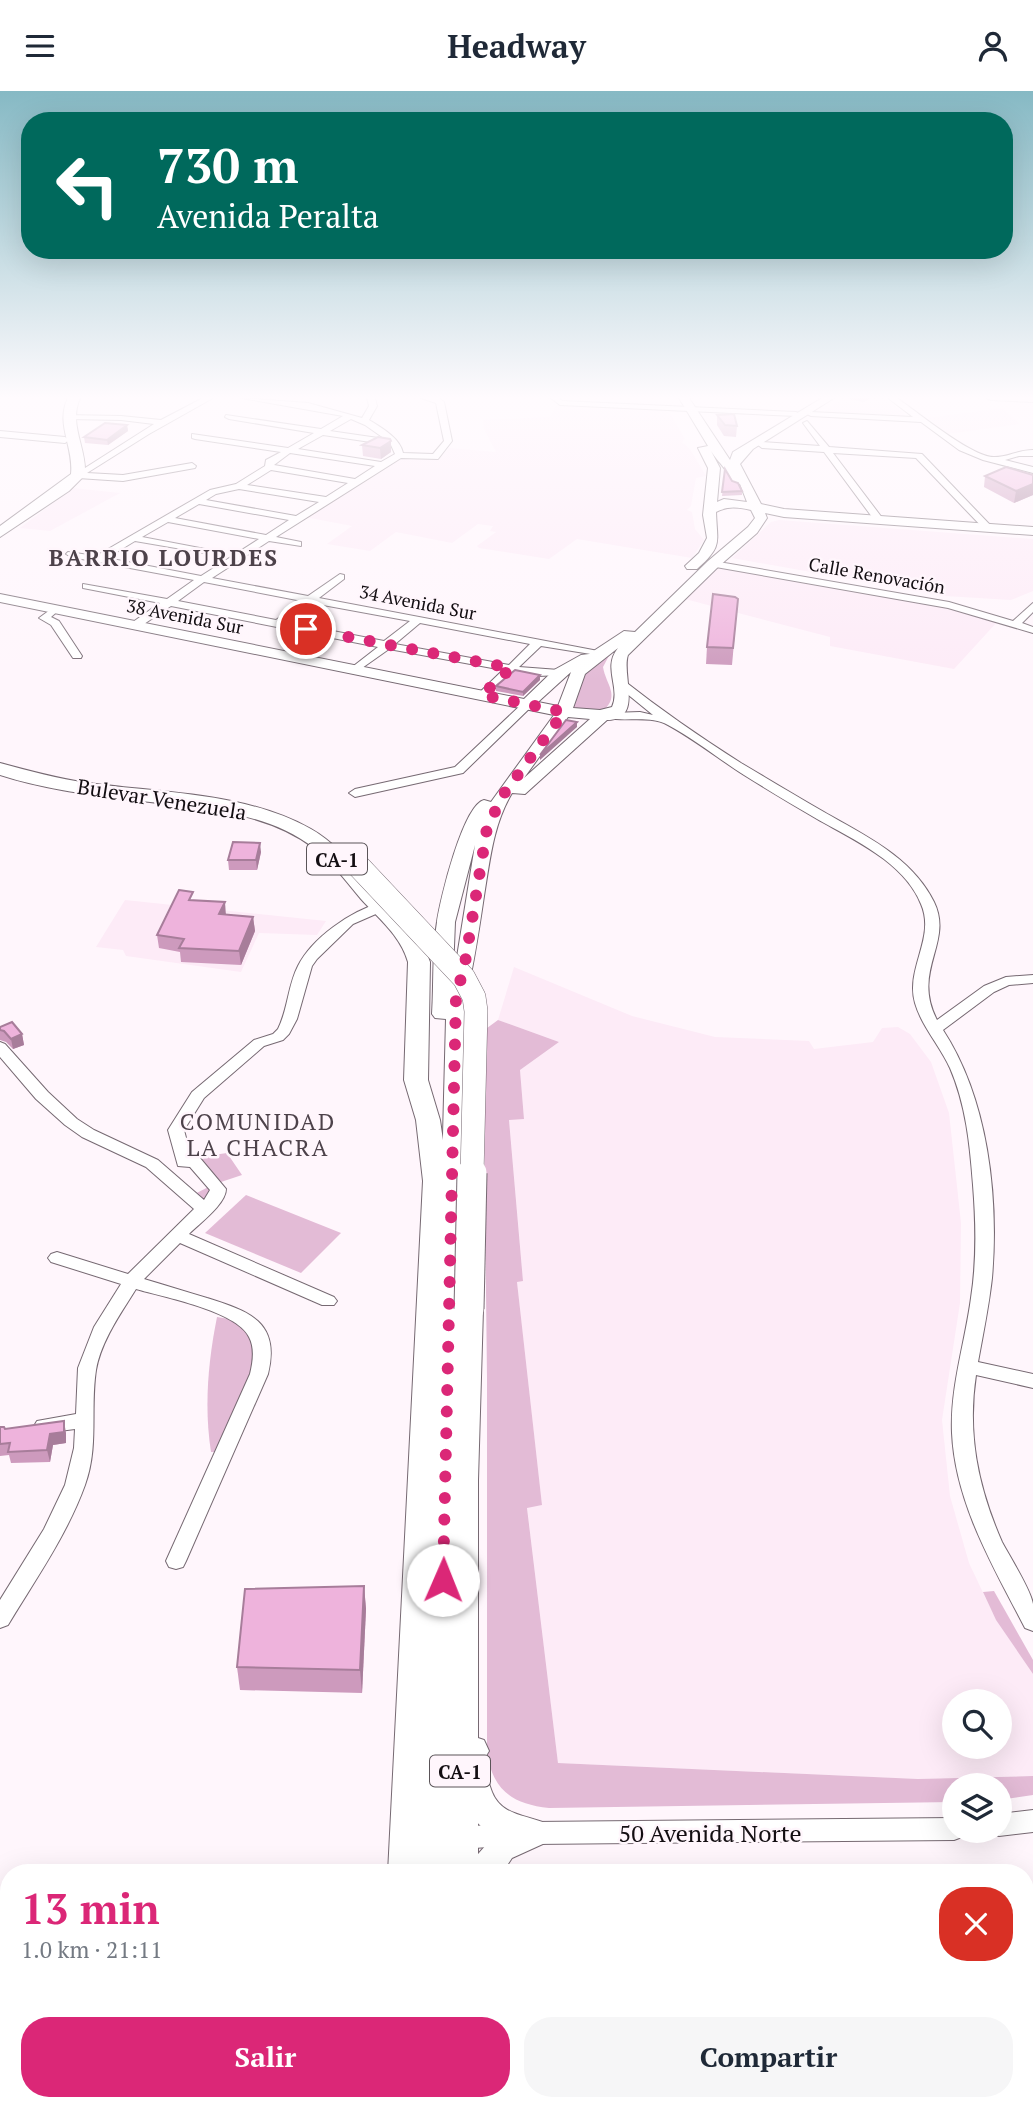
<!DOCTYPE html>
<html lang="es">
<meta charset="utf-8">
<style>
body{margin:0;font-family:"PT Serif",serif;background:#f6f6f7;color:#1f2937;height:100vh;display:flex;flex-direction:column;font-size:26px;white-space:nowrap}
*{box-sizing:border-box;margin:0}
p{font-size:23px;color:#747a83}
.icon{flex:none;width:38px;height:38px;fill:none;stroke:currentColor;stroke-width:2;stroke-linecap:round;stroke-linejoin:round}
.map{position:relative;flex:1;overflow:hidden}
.details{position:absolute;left:0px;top:1773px;width:1034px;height:247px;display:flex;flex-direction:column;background:#fff;border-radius:28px 28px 0 0;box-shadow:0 7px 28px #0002}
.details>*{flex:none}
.banner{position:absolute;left:21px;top:21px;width:992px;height:147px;border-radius:28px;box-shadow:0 7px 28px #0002;background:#00695c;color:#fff;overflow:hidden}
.tools{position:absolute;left:942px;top:1598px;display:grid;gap:14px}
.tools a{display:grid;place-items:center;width:70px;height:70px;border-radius:50%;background:#fff;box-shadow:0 7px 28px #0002;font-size:35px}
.pin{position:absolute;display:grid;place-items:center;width:60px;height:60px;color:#fff;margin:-30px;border:4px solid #fff;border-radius:50%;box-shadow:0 2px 7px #0007}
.me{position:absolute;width:77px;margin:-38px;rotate:1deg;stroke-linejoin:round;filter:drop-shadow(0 0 5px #0008)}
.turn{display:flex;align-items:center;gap:24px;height:147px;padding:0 21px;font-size:32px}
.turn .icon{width:91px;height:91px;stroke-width:2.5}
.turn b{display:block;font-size:49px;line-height:60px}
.round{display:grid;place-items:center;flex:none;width:74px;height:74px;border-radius:28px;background:#f6f6f7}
.headline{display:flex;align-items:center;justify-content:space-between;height:119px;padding:0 21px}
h1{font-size:42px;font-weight:700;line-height:52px;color:#db2777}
.action{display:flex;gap:14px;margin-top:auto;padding:14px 21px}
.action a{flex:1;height:80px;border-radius:28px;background:#db2777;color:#fff;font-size:28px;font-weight:700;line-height:80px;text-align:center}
.action a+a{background:#f6f6f7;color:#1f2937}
header{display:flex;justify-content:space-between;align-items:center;height:91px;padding:0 21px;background:#fff;font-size:32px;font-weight:700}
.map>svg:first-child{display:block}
.built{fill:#fdebf7;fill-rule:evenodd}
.green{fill:#e3bbd6}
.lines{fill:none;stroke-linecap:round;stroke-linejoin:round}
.minor-casing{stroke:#766972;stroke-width:2}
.major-casing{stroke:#766972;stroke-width:2}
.highway-casing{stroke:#766972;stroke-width:2}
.minor{fill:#fff;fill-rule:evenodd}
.major{fill:#fff;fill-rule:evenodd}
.highway{fill:#fff;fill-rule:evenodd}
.highway-bridge-far1-casing{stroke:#766972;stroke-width:24;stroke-linecap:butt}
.highway-bridge-casing{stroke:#766972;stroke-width:31;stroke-linecap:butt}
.highway-bridge-far1{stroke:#fff;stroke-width:23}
.highway-bridge{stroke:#fff;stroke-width:29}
.wall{fill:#cd9abd}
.shaded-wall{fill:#a77d9a}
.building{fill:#eeb3dc;stroke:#a77d9a;stroke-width:2}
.route{stroke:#db2777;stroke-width:12;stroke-dasharray:0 21.6}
.labels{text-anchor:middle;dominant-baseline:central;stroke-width:5;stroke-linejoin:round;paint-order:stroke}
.far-street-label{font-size:18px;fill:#130e12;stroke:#fff6fc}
.shield{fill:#fff6fc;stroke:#5a5458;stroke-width:2}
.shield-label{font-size:19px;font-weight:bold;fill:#130e12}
.street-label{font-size:21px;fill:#130e12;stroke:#fff6fc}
.far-district-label{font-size:23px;font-weight:bold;letter-spacing:2px;fill:#4d424a;stroke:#fff6fc}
.neighbourhood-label{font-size:23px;letter-spacing:2px;fill:#4d424a;stroke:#fff6fc}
.near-street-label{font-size:24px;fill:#130e12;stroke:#fff6fc}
</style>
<header><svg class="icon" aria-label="menu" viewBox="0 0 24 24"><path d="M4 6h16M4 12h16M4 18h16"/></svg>Headway<svg class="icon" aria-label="person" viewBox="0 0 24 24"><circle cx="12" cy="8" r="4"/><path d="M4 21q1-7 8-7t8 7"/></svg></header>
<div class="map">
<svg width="1033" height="2018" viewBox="0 0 1033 2018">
<rect width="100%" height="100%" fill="#fff6fc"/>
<g class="built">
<polygon points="841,307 885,307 906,324 825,321"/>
<polygon points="556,314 663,319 670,322 685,348 682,351 690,358 706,385 696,387 691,415 687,419 692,421 695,438 704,449 692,467 577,448 549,468 479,457 477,455 496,441 490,440 493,435 478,433 452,452 396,441 370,460 327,453 352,435 305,426 401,366 437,368 449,357 496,361 484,338 483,329 550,326"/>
<polygon points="1002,317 1020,333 948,343 928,327"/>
<polygon points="73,397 120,402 50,440 20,437"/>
<polygon points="779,429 1033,448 1033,500 1011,509 945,505 732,467 771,431"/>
<polygon points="716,476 962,519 998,530 954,578 830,555 830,546 685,508"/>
<polygon points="125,809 326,830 317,844 259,842 241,881 126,865 123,859 96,856"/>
<path d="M514 876 632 925 715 946 809 950 814 958 873 951 882 937 898 936 910 943 931 971 949 1022 961 1132 960 1212 942 1329 950 1405 969 1472 996 1529 1033 1583V1685L918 1688 558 1672 527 1416 542 1414 517 1191 523 1189 509 1028 524 1027 520 979 559 951 498 929ZM954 1610H999V1656H954Z"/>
</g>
<g class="green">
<path d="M612 559 603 576C606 594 620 604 604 619L572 620 580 583Z"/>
<path d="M498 929 559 951 520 979 524 1028 509 1029 523 1190 517 1191 542 1414 527 1417 558 1672 918 1688 1033 1685V1704L999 1709V1694H954V1711L549 1717C510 1713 491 1697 487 1658V1287L483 940Z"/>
<polygon points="227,1062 242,1084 215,1093 205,1120 191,1105 214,1093 194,1071 213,1064"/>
<polygon points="246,1104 341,1142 301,1182 205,1142"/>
<path d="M217 1226 241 1230 264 1263 223 1361H211C204 1316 208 1271 217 1226Z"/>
<polygon points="994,1500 1033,1569 1033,1583 996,1529 983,1501"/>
</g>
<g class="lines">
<defs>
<g id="minor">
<polygon points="203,307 213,307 149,343 87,382 123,384 192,372 196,375 195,377 123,390 78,387 74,384 154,333 121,329 68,328 64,326 65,324 121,325 161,329"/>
<path d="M242 307 308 312 362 327 369 315 367 307H375L377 315 369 329C382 337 400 347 403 362L433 363 444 350 436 312 421 307H439L444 311 452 350 438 368 401 367 276 446 301 451V455L269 450 212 487 308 505 340 483 344 484V488L319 507 593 559 597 560V564L541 555 519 576 559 579 563 580V584L537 585 514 581 483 607 479 606V602L503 579 389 558 355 582 351 581V577L378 556 171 515 138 537H130V533L160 512 83 497V493L167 508 194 489 71 466 66 463 68 461 96 465 210 399 236 393 265 375 266 369 281 361 195 348 192 347V343L288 357 314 342 229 328 225 326 226 324 321 338 343 325ZM351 328 365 334 385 348 330 340ZM323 344 391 354 395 363 381 371 298 358ZM290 362 375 375 355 388 274 374ZM271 379 348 392 326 406 247 394ZM239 398 319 411 296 425 206 409 216 403ZM199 413 289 429 266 444 175 427ZM168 431 259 448 201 485 107 467 135 450 205 462V458L142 446ZM204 491 302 510 276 529 178 510ZM312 512 410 530 384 550 287 531ZM420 532 530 553 509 574 395 553Z"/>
<polygon points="551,307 559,307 562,310 796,321 800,323 796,325 560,314"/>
<path d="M888 307H897C916 320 974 368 995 366 1008 366 1018 359 1033 359V365H1019L1005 369 1033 376V382L983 369 959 359 921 331 811 325 807 323 811 321 913 326Z"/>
<polygon points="987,307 1033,307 1033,311 991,309"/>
<polygon points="807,330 829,356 922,363 993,437 985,439 916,367 833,362 883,428 878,431 875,430 824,361 762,357 758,354 762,351 820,355 803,332"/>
<polygon points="0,340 65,346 69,349 65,352 0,346"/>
<polygon points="713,470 949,511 1013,530 1033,512 1033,521 1022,532 1033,536 1033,542 948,517 710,475 710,471"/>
<polygon points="54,516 59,519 51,526 59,530 82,565 81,567 73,567 51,534 39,527"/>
<path d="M615 589H623C661 619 700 646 741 672 768 688 796 705 824 721 864 744 912 766 934 811 954 852 911 879 937 929L984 895 1006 886 1033 884V892L1009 894 994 901 943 939C988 1008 999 1105 992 1187 989 1215 983 1243 978 1271L1033 1283V1297L976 1284C967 1343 978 1396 1002 1451 1010 1466 1031 1499 1033 1513 1033 1522 1033 1531 1033 1540L1025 1537C994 1477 955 1412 952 1342 950 1296 965 1252 971 1207 977 1169 976 1132 973 1094 970 1054 966 1014 950 977 940 955 922 936 915 912 905 877 936 847 921 813 904 771 854 749 817 728 793 714 768 699 744 684 719 668 694 648 668 634 650 624 627 631 607 627V623L611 622 640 621 653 624 615 593Z"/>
<polygon points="528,610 532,611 532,615 463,682 355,706 349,702 355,698 455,676 524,611"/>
<path d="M380 812 387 816 385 819 353 833 317 868 312 875 297 928 289 943 283 949 264 955 204 1007 184 1039 191 1066 200 1067 226 1098C226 1113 200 1132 189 1143L334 1206 337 1210 334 1214H322L180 1152 144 1188C165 1194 186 1201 207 1207 248 1220 281 1230 268 1283L186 1470 183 1476 176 1478 169 1476 166 1470 250 1283C253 1271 255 1257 249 1246 237 1220 163 1206 136 1198 121 1222 101 1250 96 1279 90 1318 99 1356 85 1394 67 1444 35 1489 8 1534L0 1537V1509L44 1438 65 1394 74 1357 75 1338 44 1342 37 1340 34 1335 37 1330 76 1323 78 1277 94 1236 121 1193 51 1171 48 1167 51 1163 57 1161 128 1183 194 1118 146 1076 82 1046 65 1034 36 1008 0 966V951L5 953 48 1001 77 1028 94 1039 158 1069 204 1109 210 1099 190 1076 178 1075 168 1039 192 1001 254 949 273 943 278 938C288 918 288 894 298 875 312 847 351 820 380 812Z"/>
<polygon points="1033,1719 1033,1741 999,1745 991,1742 990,1740 999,1740 999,1723"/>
<polygon points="954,1727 954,1740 965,1740 962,1746 954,1749 534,1753 460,1758 452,1755 448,1747 452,1739 460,1736 534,1731"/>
</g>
<g id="major">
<path d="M679 307H689L730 369 733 361 822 307H834L753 358 740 373 761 413 784 418 1033 436V444L784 426 765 422 767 427 757 442 718 476 628 564C621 583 644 629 607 629L525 703 512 702C493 734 490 769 484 805 479 839 474 873 466 906L456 1782H424L446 928 435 927 432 923C434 893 432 861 437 831 440 809 463 714 484 709L491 711 554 624 0 511V503L524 608 554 579 581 564 589 563 624 540 635 541 708 470 748 436 755 427 751 419C737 416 728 415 716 421 717 452 723 455 697 478H687L685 475 699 462 707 447 703 424 708 377 698 357 708 355ZM711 360C720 374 726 376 734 393H740L747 411 724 408 717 411 720 377ZM618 557C602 577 621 596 612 616L600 619 573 617 585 583ZM571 581 558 615 538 611ZM568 626 590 628 524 687ZM475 754 456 872 453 880 455 831Z"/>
<path d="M473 1674 484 1678C487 1686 489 1693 492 1701 501 1724 525 1724 545 1732L550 1742 545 1752 512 1767 502 1782H466L471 1771 494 1745C473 1733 451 1702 462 1678Z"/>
</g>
<g id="highway">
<path d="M68 307H80C68 334 87 357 85 384L69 400 0 446V435L71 383C74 356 55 333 68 307Z"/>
<path d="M0 672C30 680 58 688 88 692 161 702 245 701 311 738 339 754 358 780 380 803 400 824 421 843 430 871L428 989 440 1029 449 1090 430 1648 442 1658 448 1389 455 1218 459 1211 469 1208 479 1211 483 1218 478 1389V1647L484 1649 489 1660 478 1678V1782H440L442 1690 429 1686 426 1782H388L423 1090 416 1029 404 989 408 871C400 844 379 828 361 808 346 790 332 771 314 757 266 720 199 717 141 710 94 704 46 699 0 684Z"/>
<rect x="380" y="2011" width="42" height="7"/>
<rect x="436" y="2011" width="42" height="7"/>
</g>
</defs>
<use href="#minor" class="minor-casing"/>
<use href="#major" class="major-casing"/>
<use href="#highway" class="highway-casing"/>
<use href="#minor" class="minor"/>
<use href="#major" class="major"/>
<use href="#highway" class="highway"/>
<defs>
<polyline id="highway-bridge-far1" points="349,765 464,887 474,906 476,920 472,1084"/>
<polyline id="highway-bridge" points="469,1218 472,1082"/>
</defs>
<use href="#highway-bridge-far1" class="highway-bridge-far1-casing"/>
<use href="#highway-bridge" class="highway-bridge-casing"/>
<use href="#highway-bridge-far1" class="highway-bridge-far1"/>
<use href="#highway-bridge" class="highway-bridge"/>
</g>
<g class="wall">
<polygon points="849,307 870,307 864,311 848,308"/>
<polygon points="717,324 737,335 736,346 724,345 717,334"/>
<polygon points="127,334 128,340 108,354 85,352 84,346"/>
<polygon points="391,350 391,361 381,368 363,365 362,354"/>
<polygon points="725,378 732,390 742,400 742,404 722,405"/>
<polygon points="1033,384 1033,404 1014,412 984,396 985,385"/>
<polygon points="738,508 732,574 706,573 707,556"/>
<polygon points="540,589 523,605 496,600 496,595"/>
<polygon points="261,761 257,779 229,779 228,769"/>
<polygon points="194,809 226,824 253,826 255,840 241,874 181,871 180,861 159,857 157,844"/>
<polygon points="0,936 22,943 24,954 13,958 6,951 0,949"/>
<polygon points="0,1336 5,1338 66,1342 66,1352 53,1354 50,1371 11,1372 9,1364 0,1365"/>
<polygon points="364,1495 366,1518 362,1602 240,1599 237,1576"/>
</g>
<g class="shaded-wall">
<polygon points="127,334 128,340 108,354 107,349"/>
<polygon points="391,350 391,361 381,368 380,357"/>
<polygon points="1033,393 1033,404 1014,412 1016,400"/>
<polygon points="540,584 540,589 523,605 523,601"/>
<polygon points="577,631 577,636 540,669 540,664"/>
<polygon points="260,752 261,761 257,779 256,769"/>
<polygon points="225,811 226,825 219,823"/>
<polygon points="253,826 255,840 241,874 239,860"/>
<polygon points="22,943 24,954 13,958 11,948"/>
<polygon points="64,1330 66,1342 66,1352 53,1354 50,1371 47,1359 50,1343"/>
<polygon points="364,1495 366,1518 362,1602 360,1579"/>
</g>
<g class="building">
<polygon points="734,323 737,335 725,334 717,324"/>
<polygon points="105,332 127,334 107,349 84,346"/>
<polygon points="378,346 390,348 391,350 380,357 362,354"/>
<polygon points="1006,376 1033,384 1033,393 1016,400 985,385"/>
<polygon points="725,378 732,390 738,392 742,400 722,401"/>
<polygon points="713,503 735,506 738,508 733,557 707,556"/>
<polygon points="515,579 540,584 523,601 496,595"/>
<polygon points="566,629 577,631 540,664"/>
<polygon points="233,751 260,752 256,769 228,769"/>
<polygon points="179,799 193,801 189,809 225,811 219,823 253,826 239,860 179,857 184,848 157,844"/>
<polygon points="12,931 22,943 11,948 4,940 0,939 0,936"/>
<polygon points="64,1330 64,1341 50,1343 47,1359 8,1361 10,1352 0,1353 0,1336 4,1336 5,1338"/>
<polygon points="364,1495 360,1579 237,1576 245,1498"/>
</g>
<linearGradient id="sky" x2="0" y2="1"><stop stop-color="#86b9c4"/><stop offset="0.52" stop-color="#fffbfe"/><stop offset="1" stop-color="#fffbfe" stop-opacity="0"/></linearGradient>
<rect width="1033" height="589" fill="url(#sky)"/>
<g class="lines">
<polyline class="route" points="306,538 511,577 482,604 564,621 503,704 487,737 465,872 456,906 443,1489"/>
</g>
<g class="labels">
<g class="far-street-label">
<text transform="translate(877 484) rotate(10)">Calle Renovación</text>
<text transform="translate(418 511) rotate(11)">34 Avenida Sur</text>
<text transform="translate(185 525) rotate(11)">38 Avenida Sur</text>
</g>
<g class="shield">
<rect x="307" y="752.5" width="60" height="31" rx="5"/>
<rect x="430" y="1664.5" width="60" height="31" rx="5"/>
</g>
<g class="shield-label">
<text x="337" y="768">CA-1</text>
<text x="460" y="1680">CA-1</text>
</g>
<g class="street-label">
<text transform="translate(162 708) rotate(9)">Bulevar Venezuela</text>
</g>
<g class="far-district-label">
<text x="164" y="466">BARRIO LOURDES</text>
</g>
<g class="neighbourhood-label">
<text x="258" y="1030">COMUNIDAD<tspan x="258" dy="26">LA CHACRA</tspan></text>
</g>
<g class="near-street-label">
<text x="710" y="1742">50 Avenida Norte</text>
</g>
</g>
</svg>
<div class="tools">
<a><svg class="icon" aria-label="search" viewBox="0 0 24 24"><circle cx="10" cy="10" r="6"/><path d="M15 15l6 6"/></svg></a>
<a><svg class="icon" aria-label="layers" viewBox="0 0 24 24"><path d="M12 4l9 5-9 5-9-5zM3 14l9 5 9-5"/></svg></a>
</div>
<div class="pin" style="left:306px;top:538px;background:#d93025"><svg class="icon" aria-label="arrive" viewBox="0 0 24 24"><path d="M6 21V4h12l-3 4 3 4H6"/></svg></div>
<svg class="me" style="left:443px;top:1489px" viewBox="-20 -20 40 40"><circle r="19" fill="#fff"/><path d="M0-13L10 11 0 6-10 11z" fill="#db2777"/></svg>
<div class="banner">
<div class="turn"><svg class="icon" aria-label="left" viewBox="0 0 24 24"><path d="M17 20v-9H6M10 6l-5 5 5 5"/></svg><div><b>730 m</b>Avenida Peralta</div></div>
</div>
<section class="details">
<div class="headline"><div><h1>13 min</h1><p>1.0 km · 21:11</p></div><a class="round" style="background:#d93025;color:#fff"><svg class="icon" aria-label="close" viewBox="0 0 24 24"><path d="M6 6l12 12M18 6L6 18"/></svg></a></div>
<div class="action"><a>Salir</a><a>Compartir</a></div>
</section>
</div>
